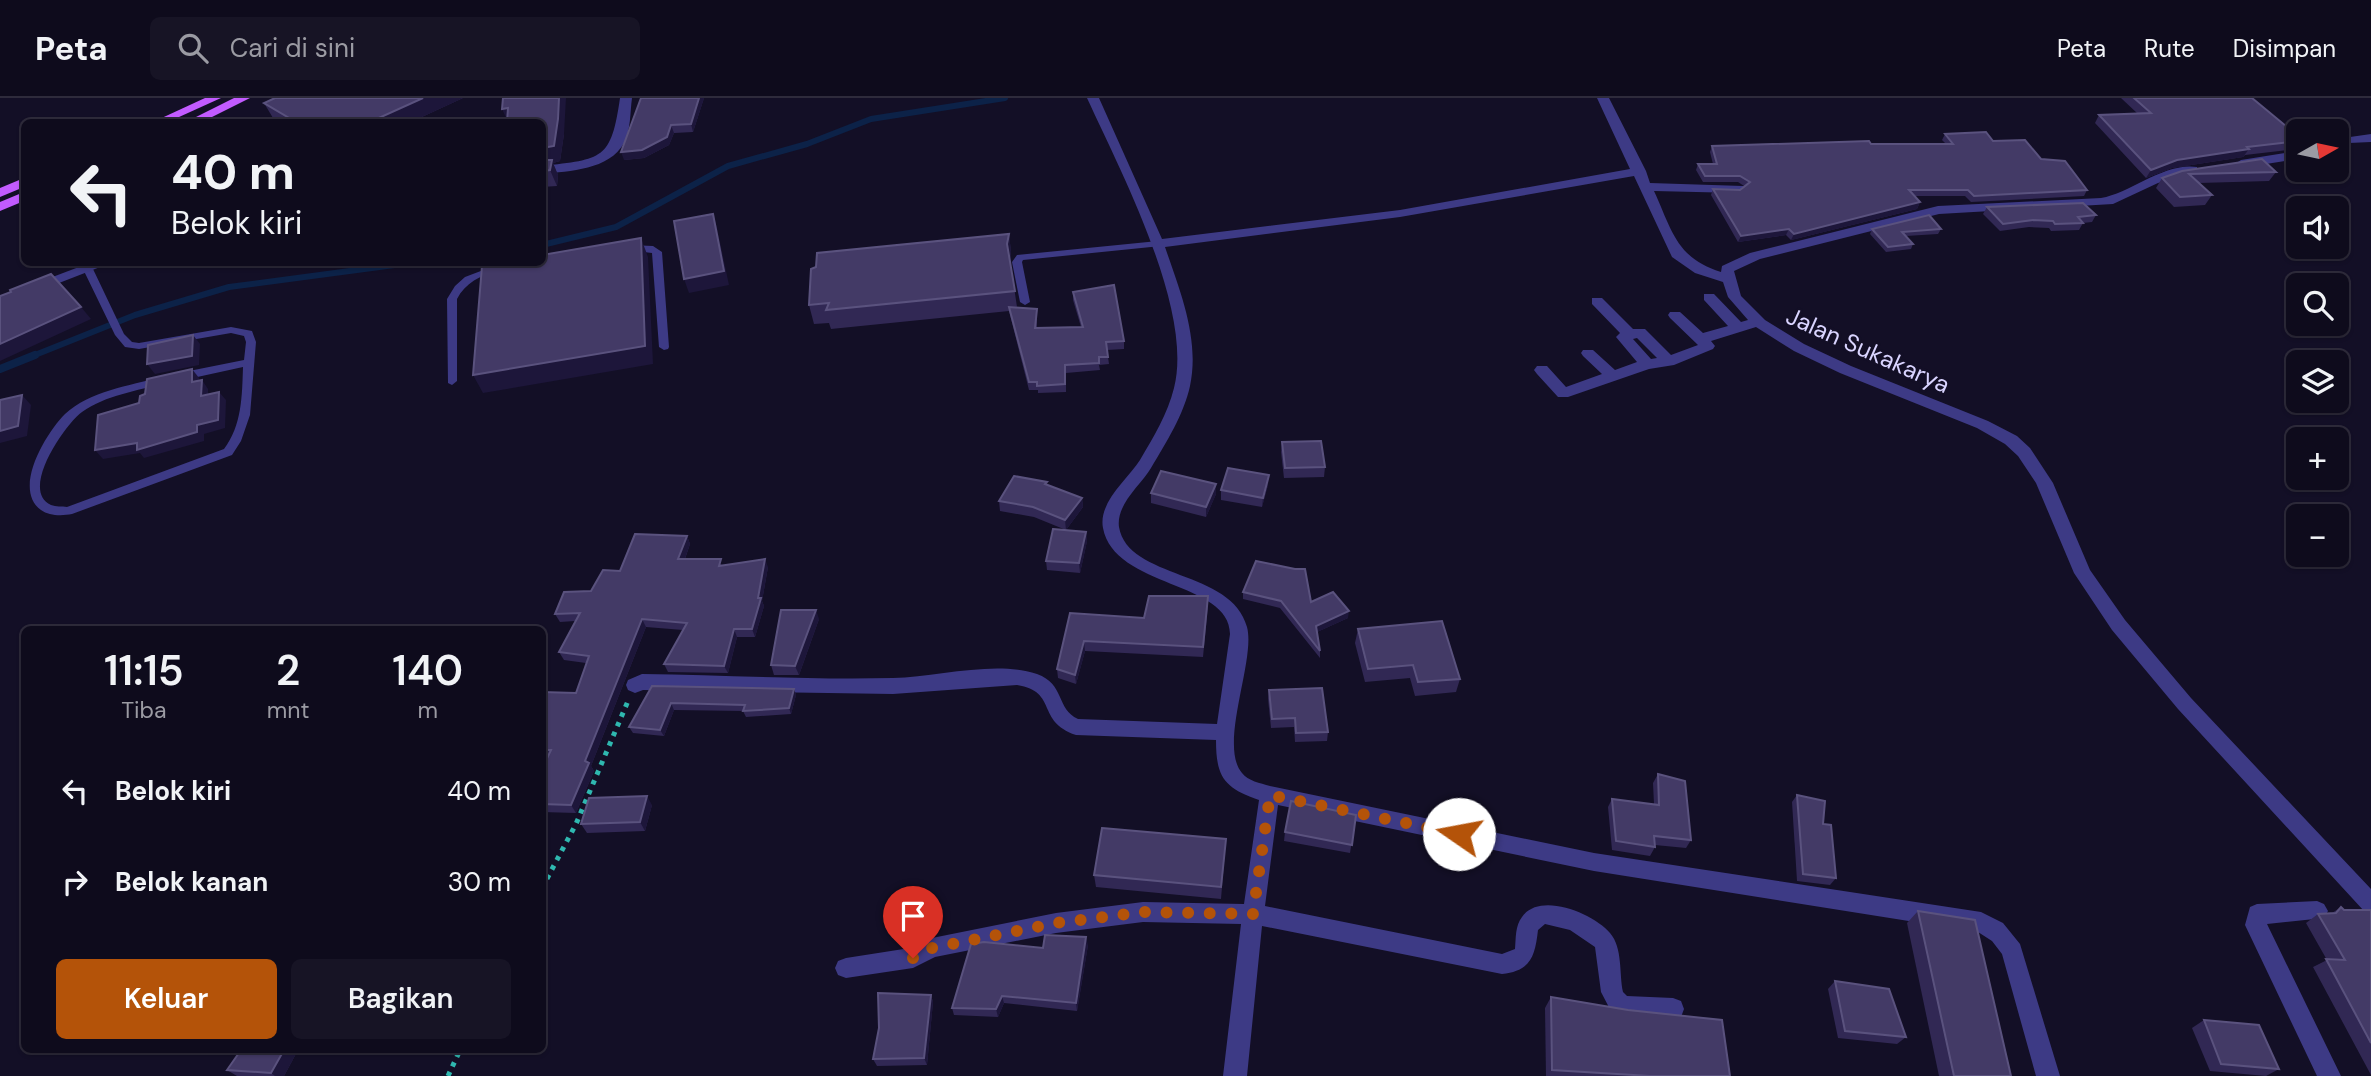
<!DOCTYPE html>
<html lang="id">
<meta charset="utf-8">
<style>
body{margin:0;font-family:"DM Sans",sans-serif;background:#171425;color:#f1f3f6;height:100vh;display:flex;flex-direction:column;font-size:26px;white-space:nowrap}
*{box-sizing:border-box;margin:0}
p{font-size:23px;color:#9b9ba3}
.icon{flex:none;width:38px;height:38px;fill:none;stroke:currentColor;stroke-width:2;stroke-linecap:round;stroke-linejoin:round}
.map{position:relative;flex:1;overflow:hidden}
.details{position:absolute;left:21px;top:528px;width:525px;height:427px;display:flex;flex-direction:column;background:#0e0b1c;border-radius:10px;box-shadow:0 2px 5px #0004,0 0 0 2px #2e2b3b}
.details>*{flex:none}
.top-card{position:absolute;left:21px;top:21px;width:525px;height:147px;border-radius:10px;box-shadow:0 2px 5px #0004,0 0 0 2px #2e2b3b;background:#0e0b1c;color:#f1f3f6;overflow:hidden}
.needle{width:46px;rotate:81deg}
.controls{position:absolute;left:2286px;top:21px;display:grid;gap:14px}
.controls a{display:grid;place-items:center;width:63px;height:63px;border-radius:10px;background:#0e0b1c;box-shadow:0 2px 5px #0004,0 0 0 2px #2e2b3b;font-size:35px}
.pin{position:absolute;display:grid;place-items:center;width:60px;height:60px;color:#fff;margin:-72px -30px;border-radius:50% 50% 50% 0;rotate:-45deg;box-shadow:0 0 7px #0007}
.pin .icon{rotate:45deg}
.me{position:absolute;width:77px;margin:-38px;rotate:282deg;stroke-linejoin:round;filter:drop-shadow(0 0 5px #0008)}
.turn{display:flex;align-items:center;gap:24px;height:147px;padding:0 35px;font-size:32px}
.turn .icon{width:91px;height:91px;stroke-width:2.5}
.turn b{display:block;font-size:49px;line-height:60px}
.eta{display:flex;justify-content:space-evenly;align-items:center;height:119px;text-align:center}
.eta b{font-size:42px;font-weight:600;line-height:49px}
.cta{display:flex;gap:14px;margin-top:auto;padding:14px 35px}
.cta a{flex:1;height:80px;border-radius:10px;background:#b45309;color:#fff;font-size:28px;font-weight:600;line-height:80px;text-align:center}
.cta a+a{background:#171425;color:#f1f3f6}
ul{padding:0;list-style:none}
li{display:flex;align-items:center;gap:21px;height:91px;padding:0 35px}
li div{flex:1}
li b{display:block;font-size:26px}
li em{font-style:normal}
header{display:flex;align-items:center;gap:42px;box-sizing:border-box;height:98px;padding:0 35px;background:#0e0b1c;border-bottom:2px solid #2e2b3b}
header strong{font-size:33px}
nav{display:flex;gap:38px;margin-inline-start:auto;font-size:24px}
.search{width:490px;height:63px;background:#171425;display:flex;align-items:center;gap:18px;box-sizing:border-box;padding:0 24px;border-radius:10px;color:#9b9ba3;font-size:26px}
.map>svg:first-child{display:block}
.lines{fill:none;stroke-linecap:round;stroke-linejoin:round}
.stream-far1{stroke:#0c2248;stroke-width:6}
.stream{stroke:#0c2248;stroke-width:8}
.path{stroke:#2fb8b0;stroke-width:5;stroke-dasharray:4.5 6;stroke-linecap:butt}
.lane{fill:#3d3a85;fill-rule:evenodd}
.street{fill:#3d3a85;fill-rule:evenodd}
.primary{fill:#c25bff;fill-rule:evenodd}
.wall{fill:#312854}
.shaded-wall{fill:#1d163a}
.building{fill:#433a66;stroke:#5a527e;stroke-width:2}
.route{stroke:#b45309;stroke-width:12;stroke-dasharray:0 21.6}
.labels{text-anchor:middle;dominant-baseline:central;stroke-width:5;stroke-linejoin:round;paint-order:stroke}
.street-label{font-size:24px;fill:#d9d4ff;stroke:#130f26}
</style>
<header>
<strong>Peta</strong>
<div class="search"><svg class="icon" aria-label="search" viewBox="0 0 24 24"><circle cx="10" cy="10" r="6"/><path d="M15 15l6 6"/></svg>Cari di sini</div>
<nav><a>Peta</a><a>Rute</a><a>Disimpan</a></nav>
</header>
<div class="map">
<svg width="2371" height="978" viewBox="0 0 2371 978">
<rect width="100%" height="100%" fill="#130f26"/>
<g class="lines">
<g class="stream-far1">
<polyline points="542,147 616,129 728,68 807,46 871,21 1005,0"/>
<polyline points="30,259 135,217 229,189 417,164"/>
</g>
<polyline class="stream" points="0,271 35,257"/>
<g class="path">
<polyline points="542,790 576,726 628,603"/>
<polyline points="448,978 460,952"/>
</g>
<g class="lane">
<polygon points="1158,143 1161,144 1161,148 1023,162 1022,164 1030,204 1025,207 1020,204 1012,164 1017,157"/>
<polygon points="630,147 653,148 662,154 669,249 668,251 664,252 659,249 652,155 627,152 625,150"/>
<path d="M88 168 93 171 124 236 132 244 139 245 231 229 252 233 256 244 250 317 241 343 232 357 72 416C62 418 49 418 41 412 12 391 46 335 65 316 90 293 129 288 161 279L166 283 165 285C137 293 106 297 82 314 65 326 19 393 51 407 56 409 62 408 67 409L224 351C242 327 242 298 243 269L179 283 174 279 179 275 244 262 246 244 244 238 231 235 139 251 125 249 115 237 83 171Z"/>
<path d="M494 168 497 169V173C481 177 465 185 457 201V283L452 287 448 285 447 201 455 188 465 179Z"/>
</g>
<g class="street">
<path d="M620 0H632C630 14 631 32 624 45 609 72 570 73 542 76V68C603 61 611 62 620 0Z"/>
<path d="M1087 0H1099L1162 141 1400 112 1630 71 1597 0H1609L1646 73 1650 85 1743 88V94L1738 95 1654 93C1672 132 1676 160 1721 174L1722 168 1750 155 1938 108 2101 100C2131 95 2164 64 2197 69V75L2158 85 2113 106 1939 116 1760 161 1734 173 1741 198 1765 222 1804 246 1851 268 1988 323 2017 338 2030 350 2053 385 2090 472 2125 522 2191 600 2371 791V816L2364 813 2178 611 2112 532 2074 475 2036 385 2018 358 2005 346 1977 330 1840 275 1794 253 1756 229 1711 243 1715 248 1713 251 1674 267 1649 271 1568 299H1558L1537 276 1534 272 1537 268H1547L1566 289 1602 276 1583 258 1581 255 1583 252H1593L1615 272 1637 264 1616 239 1620 235 1592 206V200H1602L1633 231H1645L1671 257 1698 247 1670 220 1668 217 1670 214H1680L1703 235 1728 228 1704 202V196H1714L1741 224 1748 222 1728 199 1723 184 1695 175 1672 159 1634 78 1400 119 1165 149C1180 193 1200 241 1190 288 1184 316 1166 345 1151 370 1141 387 1116 406 1119 429 1128 482 1232 471 1247 529 1256 562 1218 647 1242 675 1248 683 1260 685 1270 688L1594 755 1981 814 2003 825 2020 846 2060 978H2036L2002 856 1992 843 1978 834 1594 773 1278 707 1265 808 1502 856 1515 851C1516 840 1515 828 1522 819 1540 793 1594 816 1610 835 1623 850 1619 876 1623 894L1627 898 1673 900 1681 903 1684 911 1681 919 1673 922 1621 920 1613 917 1601 894 1595 849 1570 832 1545 826 1538 832C1535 858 1531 873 1502 876L1262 828 1247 978H1223L1241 826 1143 824 1056 835 935 859 913 870 846 880 838 877 835 870 838 863 846 860 910 850 932 840 1056 815 1143 804 1244 806 1259 702C1224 690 1216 679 1216 642L1076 637C1035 623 1059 594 1017 587L893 596 643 592 635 595 628 592 626 587 628 582 642 576C726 577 810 582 893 580 937 579 995 562 1037 576 1065 586 1056 611 1078 621L1217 626 1230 536C1230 483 1114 490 1103 430 1098 404 1128 381 1140 362 1153 340 1168 315 1174 290 1194 212 1120 72 1087 0ZM1637 240 1657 260 1651 261 1633 241Z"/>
<polygon points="2371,36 2371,44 2349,45 2336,49 2336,41"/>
<polygon points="2298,53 2298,61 2241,70 2235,66 2241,62"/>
<polygon points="92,164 113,164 0,208 0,199"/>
<polygon points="2317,803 2324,806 2328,813 2324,820 2267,826 2341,978 2317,978 2245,827 2250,809 2257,806"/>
</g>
<g class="primary">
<polygon points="205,0 221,0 168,24 153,24"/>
<polygon points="234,0 250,0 204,23 194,20"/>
<polygon points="24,80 24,89 0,99 0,90"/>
<polygon points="24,94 24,103 0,113 0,104"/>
</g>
</g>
<g class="wall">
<polygon points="275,0 463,0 411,24 280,24 273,20 264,5"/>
<polygon points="641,0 704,0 693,34 674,35 669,47 644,60 624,62"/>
<polygon points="2121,0 2252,0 2298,38 2298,49 2297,51 2245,57 2243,59 2172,70 2146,80 2095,25 2099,17 2138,16"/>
<polygon points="542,24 564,36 560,63 553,65 558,77 557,88 542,89"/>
<polygon points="1945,36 1993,43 2041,61 2087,92 2084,98 1971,104 1965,98 1914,98 1920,104 1917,111 1791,142 1786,137 1738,144 1711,97 1713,91 1740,92 1744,88 1738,84 1703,84 1696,72 1698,66 1713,66 1710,54 1712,48 1946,46 1942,42"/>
<polygon points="2182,73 2276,74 2269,83 2199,85 2212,97 2205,107 2174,109 2156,90 2162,80"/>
<polygon points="1987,109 2096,117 2092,124 2083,125 2079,132 2051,133 2049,130 2029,129 2000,133 1983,116"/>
<polygon points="1872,131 1941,131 1938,136 1906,138 1913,146 1911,151 1886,154 1870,136"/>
<polygon points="1009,136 1011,154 1010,162 1017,209 1037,211 1037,230 1081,229 1073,202 1073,194 1124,243 1124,251 1107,252 1109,266 1099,267 1100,272 1066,275 1066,294 1038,295 1038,292 1029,292 1009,213 831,231 829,225 814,226 809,207"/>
<polygon points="1282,344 1325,369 1324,379 1284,380 1281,354"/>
<polygon points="1047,387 1082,400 1083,409 1066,432 1034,419 1000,413 999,403"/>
<polygon points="1268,387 1262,409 1221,402 1221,392"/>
<polygon points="1151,395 1216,396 1206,419 1151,405"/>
<polygon points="1086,434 1087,443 1080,475 1047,472 1046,463"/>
<polygon points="687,438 690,446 685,461 724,467 768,469 762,503 764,508 755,539 737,539 728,575 668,574 664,566 683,532 646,529 591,668 594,673 576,715 542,714 542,671 548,659 542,659 542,594 576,595 586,565 564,562 559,554 575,523 560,524 555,516 620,473"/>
<polygon points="1243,494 1311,504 1348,520 1317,534 1320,553 1320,560 1280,510 1243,501"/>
<polygon points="1208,508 1203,559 1085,553 1076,586 1058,580 1057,571 1070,515 1144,520"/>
<polygon points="819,521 799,577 774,577 771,567"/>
<polygon points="1358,531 1460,581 1456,594 1415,598 1410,580 1365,584 1355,545"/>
<polygon points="652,588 794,591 796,597 791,616 746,619 743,613 674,612 664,638 633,635 629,629"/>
<polygon points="1269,592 1328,634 1327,643 1295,644 1294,629 1271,630 1268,601"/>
<polygon points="1658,676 1691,742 1686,750 1655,747 1655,749 1650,758 1612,752 1608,709 1612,701 1654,706 1653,685"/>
<polygon points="1797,697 1823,726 1836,780 1830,787 1797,783 1792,704"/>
<polygon points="652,707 645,733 587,735 581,726"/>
<polygon points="1356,717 1350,755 1284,743 1285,734"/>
<polygon points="1225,753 1221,801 1096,789 1094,777"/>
<polygon points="2341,809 2344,812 2371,812 2371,977 2313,869 2327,862 2306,825 2318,816 2332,815"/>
<polygon points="1918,813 2011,978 1939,978 1907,825"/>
<polygon points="1088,847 1077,913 1004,905 998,919 954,917 952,910 1043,850"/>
<polygon points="1835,883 1906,939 1897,946 1838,940 1828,891"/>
<polygon points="931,897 933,904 927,967 877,968 873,961"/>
<polygon points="1551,899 1730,978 1546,978 1545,910"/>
<polygon points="2204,922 2279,971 2266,978 2210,973 2192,930"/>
<polygon points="298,952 284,978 237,978 227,972"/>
</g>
<g class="shaded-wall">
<polygon points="423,0 463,0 411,24 370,24"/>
<polygon points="559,0 566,0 564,36 560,63 553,65 558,77 557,88 550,72 542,67 542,50"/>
<polygon points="699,0 704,0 693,34 691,26"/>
<polygon points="508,10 508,24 502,11"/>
<polygon points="671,27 674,35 669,47 644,60 624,62 621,54"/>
<polygon points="2249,51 2243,59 2172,70 2146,80 2151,72 2177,62"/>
<polygon points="1920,104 1917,111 1791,142 1794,136"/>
<polygon points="713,116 717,130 729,187 689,195 684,181"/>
<polygon points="1789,131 1786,137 1738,144 1741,138"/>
<polygon points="1009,136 1011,154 1009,165 1007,146"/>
<polygon points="641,140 648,159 653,266 483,295 473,277"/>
<polygon points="81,209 91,221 0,263 0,246"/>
<polygon points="193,237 200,246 199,267 155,276 147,266"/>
<polygon points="192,271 199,280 198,293 192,284"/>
<polygon points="202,282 208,291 208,307 201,298"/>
<polygon points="219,294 226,302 225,330 204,336 204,343 144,360 140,355 103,361 95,352 197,327"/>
<polygon points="22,297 31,307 27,338 0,345 0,333"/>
<polygon points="1269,377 1268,387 1262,409 1263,400"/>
<polygon points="1216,386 1216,396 1206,419 1206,409"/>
<polygon points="1082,400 1083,409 1066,432 1065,422"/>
<polygon points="1086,434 1087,443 1080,475 1079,465"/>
<polygon points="687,438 690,446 682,469 678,461"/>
<polygon points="765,461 768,469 762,503 764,508 755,539 752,531"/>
<polygon points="816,512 819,521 799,577 795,568"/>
<polygon points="1349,513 1348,520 1315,535 1316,528"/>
<polygon points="642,521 646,529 591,668 594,673 576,715 571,707 585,663"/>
<polygon points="734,531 737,539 728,575 724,568"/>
<polygon points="1084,543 1085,553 1076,586 1075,577"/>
<polygon points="794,591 796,597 791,616 789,610"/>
<polygon points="671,605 674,612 664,638 660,632"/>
<polygon points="647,698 652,707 645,733 640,724"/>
<polygon points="1086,839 1088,847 1077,913 1076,905"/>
<polygon points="931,897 933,904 927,967 924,960"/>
<polygon points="1002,898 1004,905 998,919 996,911"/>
<polygon points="284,952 298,952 284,978 275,978 271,975"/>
</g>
<g class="building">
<polygon points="275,0 423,0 370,24 296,24 264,5"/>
<polygon points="503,0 559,0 558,21 554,48 542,50 542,24 507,24 508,10 502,11"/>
<polygon points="641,0 699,0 691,26 671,27 667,39 642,52 621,54"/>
<polygon points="2134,0 2252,0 2298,38 2298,43 2247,49 2249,51 2177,62 2151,72 2099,17 2151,15"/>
<polygon points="1986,34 1993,43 2025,42 2041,61 2065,63 2087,92 1974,98 1968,92 1909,92 1920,104 1794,136 1789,131 1741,138 1713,91 1740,92 1750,84 1740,78 1705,78 1698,66 1717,66 1712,48 1869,43 1871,46 1953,46 1945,36"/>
<polygon points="2262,61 2276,74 2189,76 2212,97 2180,99 2162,80 2182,73"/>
<polygon points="542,62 552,62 550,72 542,73"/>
<polygon points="2083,105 2096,117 2078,119 2083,125 2055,126 2053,123 2033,122 2003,126 1987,109"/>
<polygon points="713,116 724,173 684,181 674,123"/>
<polygon points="1929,117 1941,131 1902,134 1913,146 1888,149 1872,131"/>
<polygon points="1009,136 1007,146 1015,193 826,212 829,205 809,207 811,171 816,169 817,155"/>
<polygon points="641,140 645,248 473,277 482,168 500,164 542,164 542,157"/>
<polygon points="51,176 81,209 0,246 0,198 11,194 10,192"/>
<polygon points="1114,187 1124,243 1106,244 1108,259 1099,259 1099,265 1065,267 1065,286 1037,288 1037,284 1029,284 1009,209 1037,211 1035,230 1083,229 1073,194"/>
<polygon points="193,237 192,258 147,266 148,247"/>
<polygon points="192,271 192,284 202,282 201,298 219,294 218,322 197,327 197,334 137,352 137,345 95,352 98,317 139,305 140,298 145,296 147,281"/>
<polygon points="22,297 18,328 0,333 0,302"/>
<polygon points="1321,343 1325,369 1285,370 1282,344"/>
<polygon points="1228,370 1269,377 1263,400 1221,392"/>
<polygon points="1161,373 1216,386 1206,409 1151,395"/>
<polygon points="1014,378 1047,384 1045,386 1082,400 1065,422 1033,409 999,403"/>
<polygon points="1053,431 1086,434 1079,465 1046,463"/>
<polygon points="635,436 687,438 678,461 721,461 719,468 765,461 758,500 761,500 752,531 734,531 724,568 664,566 687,525 642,521 585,663 589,665 571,707 542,706 542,671 551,652 542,652 542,594 576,595 589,558 559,554 580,515 555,516 564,494 591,493 603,472 620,473"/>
<polygon points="1256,463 1295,471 1305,471 1311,504 1333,494 1349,513 1316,528 1320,553 1281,503 1243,494"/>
<polygon points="1149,498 1208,498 1203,549 1084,543 1075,577 1057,571 1070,515 1144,520"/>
<polygon points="781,512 816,512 795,568 771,567"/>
<polygon points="1442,523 1460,581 1418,584 1413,567 1368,571 1358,531"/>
<polygon points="652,588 794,591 789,610 743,613 745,607 671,605 660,632 629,629"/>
<polygon points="1322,590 1328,634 1296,635 1295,620 1272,621 1269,592"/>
<polygon points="1658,676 1685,683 1691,742 1654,738 1655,749 1616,743 1612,701 1659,707"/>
<polygon points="1797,697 1825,703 1823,726 1831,727 1836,780 1803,776"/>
<polygon points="647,698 640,724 581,726 589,700"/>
<polygon points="1291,703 1356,717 1352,747 1285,734"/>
<polygon points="1102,730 1226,741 1221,789 1094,777"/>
<polygon points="2341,809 2344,812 2371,812 2371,945 2326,861 2345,862 2318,816 2336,815"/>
<polygon points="1918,813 1975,822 2011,978 1954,978"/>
<polygon points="1045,837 1086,839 1076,905 1002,898 996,911 952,910 971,846 984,844 1043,850"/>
<polygon points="1835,883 1889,891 1906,939 1845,933"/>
<polygon points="878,895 931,897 924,960 873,961 879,930"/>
<polygon points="1551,899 1628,912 1722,922 1730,978 1650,978 1552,972"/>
<polygon points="2204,922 2259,927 2279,971 2221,966"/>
<polygon points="241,952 284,952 271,975 227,972"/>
</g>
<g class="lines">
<polyline class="route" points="913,860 932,850 1056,825 1143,814 1253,816 1270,697 1459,736"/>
</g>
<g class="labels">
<g class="street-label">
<text transform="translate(1868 252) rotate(24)">Jalan Sukakarya</text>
</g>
</g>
</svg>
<div class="controls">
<a><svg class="needle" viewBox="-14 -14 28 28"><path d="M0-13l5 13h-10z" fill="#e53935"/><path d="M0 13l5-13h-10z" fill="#9b9ba3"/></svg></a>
<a><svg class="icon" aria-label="sound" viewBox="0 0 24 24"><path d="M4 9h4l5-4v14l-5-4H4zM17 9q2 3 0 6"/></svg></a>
<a><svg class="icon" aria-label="search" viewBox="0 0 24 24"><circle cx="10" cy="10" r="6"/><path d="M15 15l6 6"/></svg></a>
<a><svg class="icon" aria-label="layers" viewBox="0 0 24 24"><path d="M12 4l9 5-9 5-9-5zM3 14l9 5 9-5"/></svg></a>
<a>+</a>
<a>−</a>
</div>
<div class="pin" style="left:913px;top:860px;background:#d93025"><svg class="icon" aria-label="arrive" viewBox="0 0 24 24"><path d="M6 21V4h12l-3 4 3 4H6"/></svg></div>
<svg class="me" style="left:1459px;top:736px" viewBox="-20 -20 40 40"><circle r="19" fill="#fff"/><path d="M0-13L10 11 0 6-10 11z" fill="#b45309"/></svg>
<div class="top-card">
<div class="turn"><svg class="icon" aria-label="left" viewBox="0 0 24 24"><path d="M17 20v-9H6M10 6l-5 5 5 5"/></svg><div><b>40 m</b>Belok kiri</div></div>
</div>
<section class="details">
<div class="eta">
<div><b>11:15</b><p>Tiba</p></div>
<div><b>2</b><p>mnt</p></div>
<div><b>140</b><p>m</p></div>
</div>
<ul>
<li><svg class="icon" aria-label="left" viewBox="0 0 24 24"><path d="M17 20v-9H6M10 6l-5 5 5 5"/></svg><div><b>Belok kiri</b></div><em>40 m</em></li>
<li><svg class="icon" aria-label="right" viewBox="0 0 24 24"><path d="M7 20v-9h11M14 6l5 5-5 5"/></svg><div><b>Belok kanan</b></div><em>30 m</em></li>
</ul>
<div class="cta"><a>Keluar</a><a>Bagikan</a></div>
</section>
</div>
